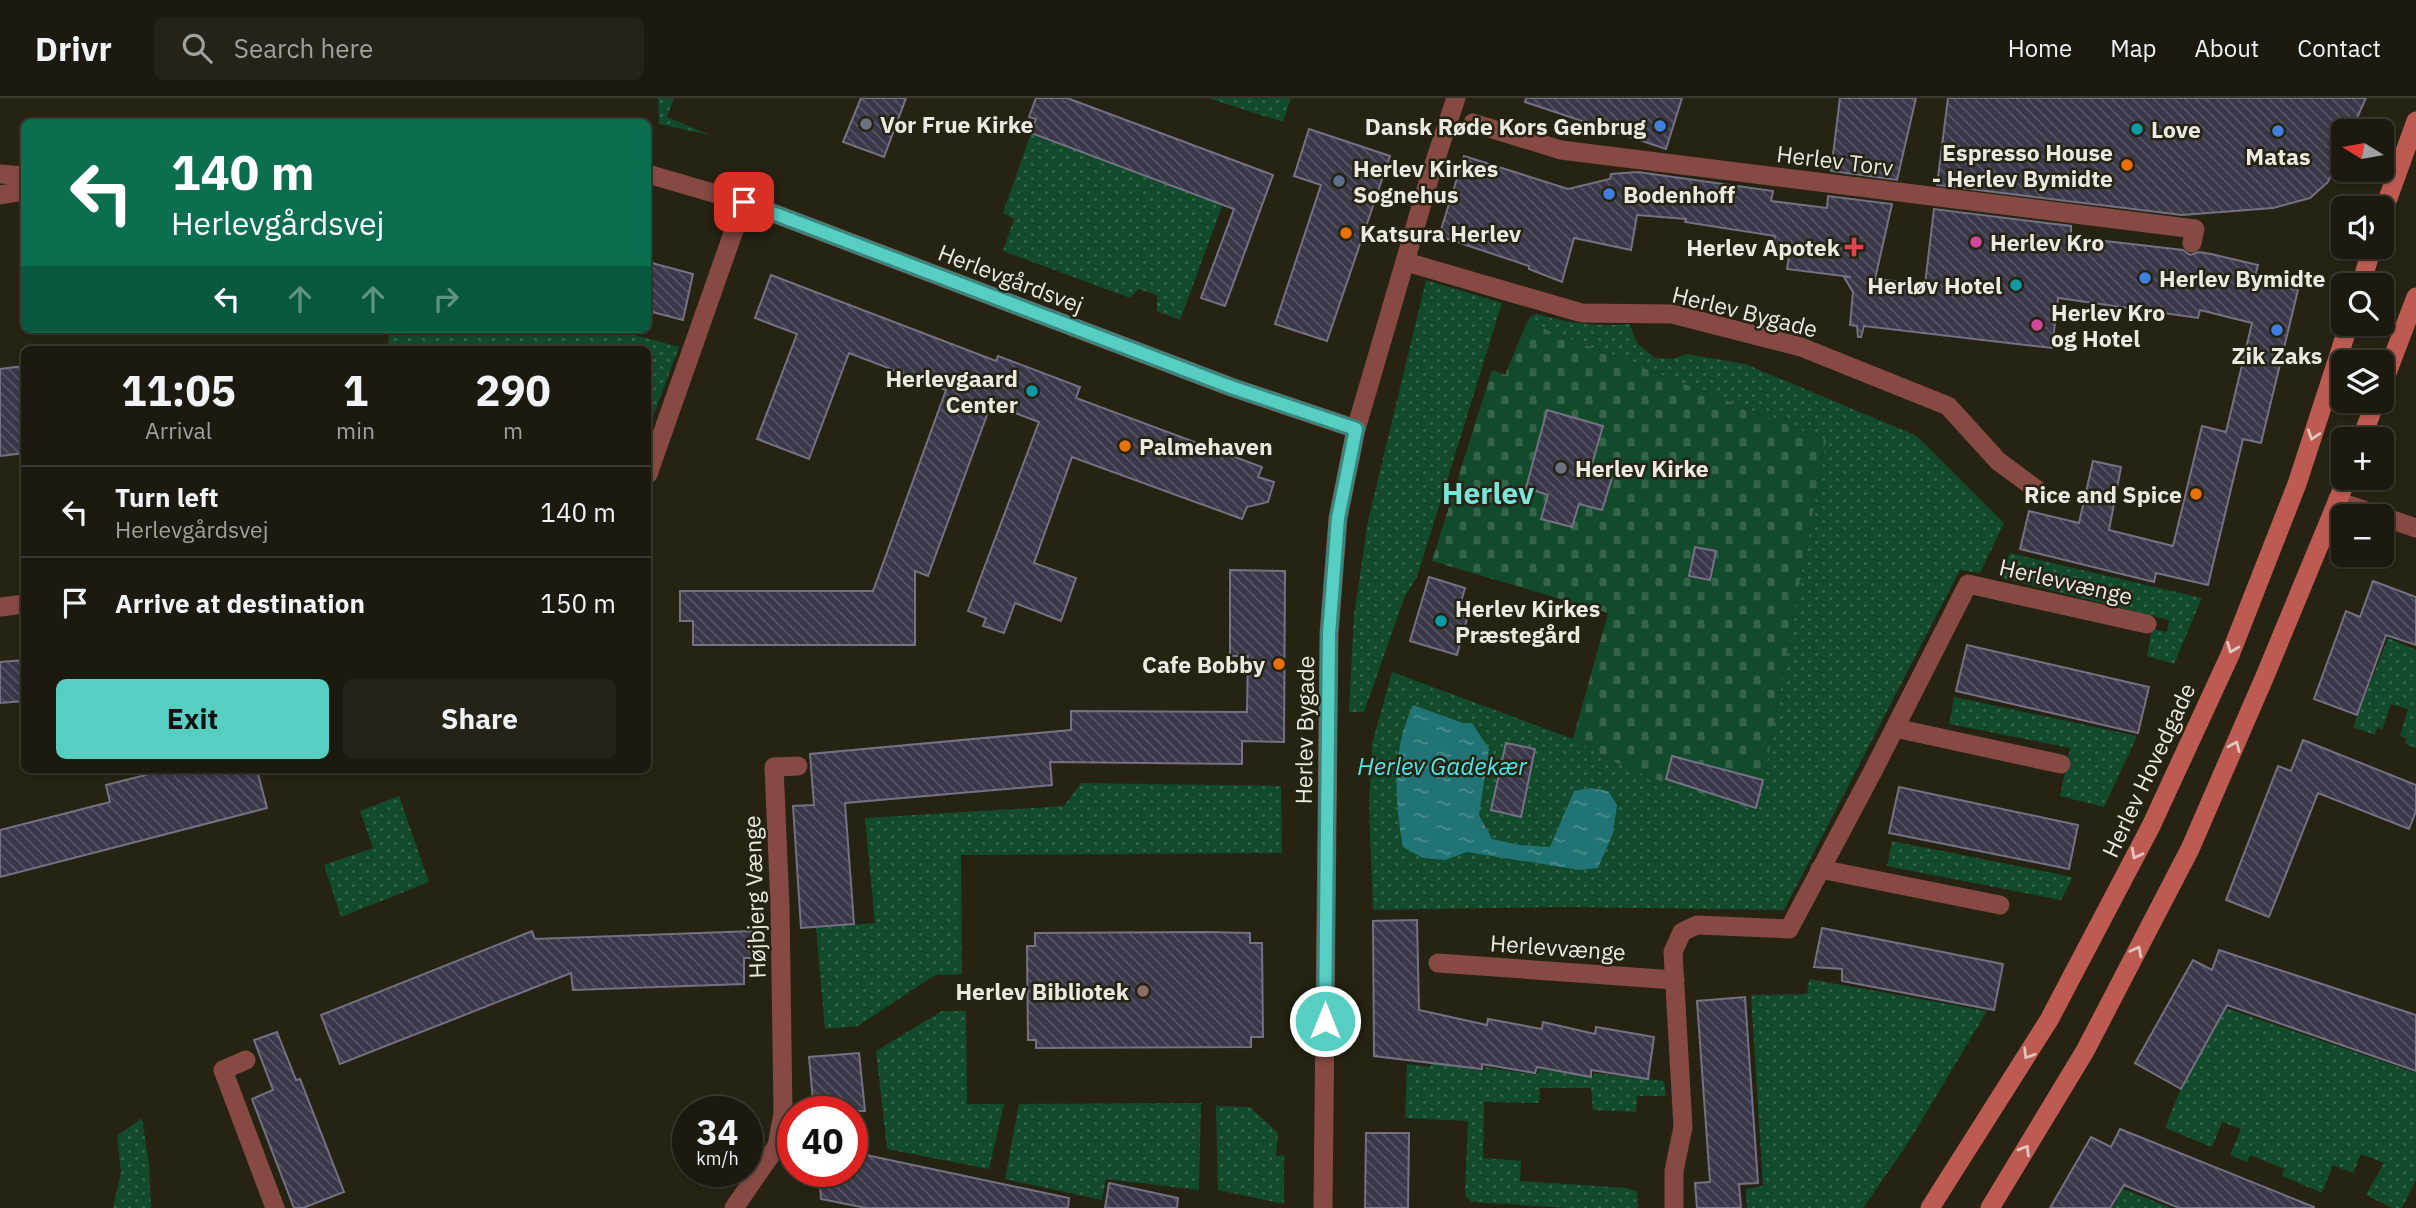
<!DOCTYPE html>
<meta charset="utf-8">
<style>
body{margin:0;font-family:"IBM Plex Sans",sans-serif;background:#252317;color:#f1f3f6;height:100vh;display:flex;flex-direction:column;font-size:26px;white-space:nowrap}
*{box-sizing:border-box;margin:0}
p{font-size:23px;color:#a0a19e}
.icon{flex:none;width:38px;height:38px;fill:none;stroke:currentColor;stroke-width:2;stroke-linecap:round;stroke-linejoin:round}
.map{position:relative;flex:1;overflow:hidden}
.drawer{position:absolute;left:21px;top:248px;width:630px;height:427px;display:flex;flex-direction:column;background:#1c1a0e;border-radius:10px;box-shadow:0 2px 5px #0004,0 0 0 2px #3a382e}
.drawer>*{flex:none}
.top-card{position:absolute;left:21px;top:21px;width:630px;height:214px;border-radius:10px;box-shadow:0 2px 5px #0004,0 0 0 2px #3a382e;background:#0b6e4f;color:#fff;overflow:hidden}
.needle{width:46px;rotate:281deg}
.tools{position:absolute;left:2331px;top:21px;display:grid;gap:14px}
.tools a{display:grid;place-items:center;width:63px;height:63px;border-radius:10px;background:#1c1a0e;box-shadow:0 2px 5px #0004,0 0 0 2px #3a382e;font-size:35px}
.speed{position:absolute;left:672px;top:998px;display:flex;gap:14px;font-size:35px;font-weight:700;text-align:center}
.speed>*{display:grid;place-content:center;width:91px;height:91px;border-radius:50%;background:#1c1a0e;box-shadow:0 2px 5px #0004,0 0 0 2px #3a382e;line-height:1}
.speed small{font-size:18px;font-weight:400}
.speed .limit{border:10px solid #d22;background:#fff;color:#111}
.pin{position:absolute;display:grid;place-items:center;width:60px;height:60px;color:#fff;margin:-30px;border-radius:14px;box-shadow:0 4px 10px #0006}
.me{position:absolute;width:77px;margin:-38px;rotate:0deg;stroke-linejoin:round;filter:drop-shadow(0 0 5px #0008)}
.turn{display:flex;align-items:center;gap:24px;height:147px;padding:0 35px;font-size:32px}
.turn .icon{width:91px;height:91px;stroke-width:2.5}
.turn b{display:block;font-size:49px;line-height:60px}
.lanes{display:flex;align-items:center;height:66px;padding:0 35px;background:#0003;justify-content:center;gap:35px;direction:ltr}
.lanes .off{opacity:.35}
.eta{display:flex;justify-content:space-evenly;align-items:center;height:119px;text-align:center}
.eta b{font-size:42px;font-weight:800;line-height:49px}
.cta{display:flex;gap:14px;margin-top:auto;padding:14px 35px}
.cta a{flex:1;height:80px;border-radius:10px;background:#57cec2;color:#111;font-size:28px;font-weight:800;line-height:80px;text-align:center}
.cta a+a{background:#252317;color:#f1f3f6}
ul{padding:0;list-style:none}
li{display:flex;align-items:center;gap:21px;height:91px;padding:0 35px;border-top:2px solid #3a382e}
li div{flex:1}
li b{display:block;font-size:26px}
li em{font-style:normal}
header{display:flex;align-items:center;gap:42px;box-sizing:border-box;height:98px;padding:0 35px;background:#1c1a0e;border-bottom:2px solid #3a382e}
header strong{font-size:33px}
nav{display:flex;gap:38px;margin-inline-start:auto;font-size:24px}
.search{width:490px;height:63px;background:#252317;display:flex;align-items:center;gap:18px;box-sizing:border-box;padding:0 24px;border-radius:10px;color:#a0a19e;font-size:26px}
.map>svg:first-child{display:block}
.grass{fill:url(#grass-dots)}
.cemetery{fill:url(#cemetery-stones)}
.water{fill:url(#water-ripples)}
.building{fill:url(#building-back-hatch);stroke:#737183;stroke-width:2}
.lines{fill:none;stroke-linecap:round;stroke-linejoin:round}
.pedestrian{stroke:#864943;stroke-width:19}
.minor{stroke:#864943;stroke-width:19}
.tertiary{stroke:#864943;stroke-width:19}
.secondary{stroke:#bd5b53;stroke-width:19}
.oneway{stroke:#e0c6bd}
.route-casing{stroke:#39867e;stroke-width:18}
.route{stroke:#57cec2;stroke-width:12}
.worship-dot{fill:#6b7280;stroke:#262313;stroke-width:2.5}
.shop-dot{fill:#3f7fe0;stroke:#262313;stroke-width:2.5}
.culture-dot{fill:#0f9aa8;stroke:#262313;stroke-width:2.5}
.food-dot{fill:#e8710a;stroke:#262313;stroke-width:2.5}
.service-dot{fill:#5c6f8a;stroke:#262313;stroke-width:2.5}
.hotel-dot{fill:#d1479c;stroke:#262313;stroke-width:2.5}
.health-dot{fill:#e0444e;stroke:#262313;stroke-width:2.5}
.education-dot{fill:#8d6e63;stroke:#262313;stroke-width:2.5}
.labels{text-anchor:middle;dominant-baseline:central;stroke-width:5;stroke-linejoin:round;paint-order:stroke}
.poi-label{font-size:23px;font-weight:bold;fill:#eceae0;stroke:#262313;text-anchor:start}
.street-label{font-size:23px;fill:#eceae0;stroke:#262313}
.water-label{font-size:24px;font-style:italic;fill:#4ee8ea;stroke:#262313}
.district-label{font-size:30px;font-weight:bold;fill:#7ce5da;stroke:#262313}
</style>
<header>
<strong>Drivr</strong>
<div class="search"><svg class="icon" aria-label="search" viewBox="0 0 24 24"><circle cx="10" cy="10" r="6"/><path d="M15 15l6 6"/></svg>Search here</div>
<nav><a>Home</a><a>Map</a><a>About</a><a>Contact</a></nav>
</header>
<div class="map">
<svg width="2416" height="1110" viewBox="0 0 2416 1110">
<defs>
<pattern id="grass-dots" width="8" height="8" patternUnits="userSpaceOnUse" patternTransform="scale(1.75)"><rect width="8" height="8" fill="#114b2b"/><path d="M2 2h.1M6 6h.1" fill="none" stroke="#346549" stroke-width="1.8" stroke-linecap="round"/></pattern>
<pattern id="cemetery-stones" width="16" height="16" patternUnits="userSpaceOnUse" patternTransform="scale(1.75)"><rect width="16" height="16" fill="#114b2b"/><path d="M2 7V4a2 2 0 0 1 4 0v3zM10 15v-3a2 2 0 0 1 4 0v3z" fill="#346549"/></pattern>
<pattern id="water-ripples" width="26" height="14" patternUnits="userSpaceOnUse" patternTransform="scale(1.75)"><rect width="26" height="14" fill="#217475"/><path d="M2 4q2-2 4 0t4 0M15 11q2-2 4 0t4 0" fill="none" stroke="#4c8f8f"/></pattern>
<pattern id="building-back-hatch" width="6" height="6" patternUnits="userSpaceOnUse" patternTransform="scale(1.75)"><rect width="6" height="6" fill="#3a3848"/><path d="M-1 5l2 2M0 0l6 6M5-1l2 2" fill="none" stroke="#575562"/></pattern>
</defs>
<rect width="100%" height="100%" fill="#262313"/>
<g class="grass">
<polygon points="658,0 674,0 667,19 710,37 659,26"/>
<polygon points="1208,0 1291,0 1283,24"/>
<polygon points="1031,35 1223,106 1180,222 1157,213 1157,197 1138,191 1130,200 1003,153 1014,121 1003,115"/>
<polygon points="1426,182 1502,205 1417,479 1405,498 1364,614 1349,614 1354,517 1368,423"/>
<path d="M1537 216C1568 225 1596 229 1629 226L1638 246 1655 260 1673 261 1687 256 1745 266 1917 338 2004 425 1980 475 1960 472 1784 812 1566 809 1373 812 1369 709 1372 646 1392 574 1573 641 1617 665 1660 683 1758 713 1826 342 1527 224 1532 217Z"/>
<polygon points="389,231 526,231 554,235 555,231 613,231 679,249 648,332 648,252 388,252"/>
<polygon points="2010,455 2202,500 2174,566 2147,558 2152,531 2167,534 2169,522 1998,479"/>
<polygon points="2388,540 2416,552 2416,650 2405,646 2407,640 2400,638 2408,611 2391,606 2382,632 2377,630 2375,637 2353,629"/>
<polygon points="1954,599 2137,638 2104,709 2060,698 2070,650 1949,626"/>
<polygon points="1081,685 1281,688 1282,755 961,757 962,876 935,877 858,928 825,931 816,830 875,825 865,720 1064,708"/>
<polygon points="399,698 429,784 341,819 324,767 373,750 360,713"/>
<polygon points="1892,743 2073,779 2061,802 1887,768"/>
<polygon points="1809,881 1987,913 1908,1045 1863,1110 1747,1110 1746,1091 1763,1088 1751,897 1807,896"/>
<polygon points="2226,910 2416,975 2416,1082 2402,1110 2392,1110 2366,1097 2384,1065 2361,1056 2353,1075 2333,1067 2322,1095 2282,1078 2284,1071 2250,1057 2247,1064 2230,1057 2241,1031 2222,1024 2212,1049 2165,1030 2179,995"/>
<polygon points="942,913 966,913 967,1006 1004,1006 989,1071 887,1051 876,953"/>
<polygon points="1432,965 1484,973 1485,969 1537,977 1539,971 1593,979 1594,975 1664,983 1666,998 1637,998 1636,1014 1593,1012 1591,990 1540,990 1539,1005 1484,1004 1483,1060 1521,1063 1520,1083 1626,1090 1637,1093 1638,1110 1568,1110 1472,1104 1465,1098 1468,1023 1405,1020 1407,966 1430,969"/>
<polygon points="1201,1005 1199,1092 1106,1081 1102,1102 1005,1081 1019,1006"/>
<polygon points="1216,1008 1250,1009 1278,1035 1276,1058 1284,1057 1284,1106 1218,1092"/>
<polygon points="142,1020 149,1066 151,1110 113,1110 121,1074 117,1038"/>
<polygon points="2123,1091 2171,1110 2112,1110"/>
</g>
<polygon class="cemetery" points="1527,224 1826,342 1758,713 1660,683 1617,665 1573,641 1608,515 1432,463 1492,272 1505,277"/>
<path class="water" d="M1413 607 1463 625H1472L1489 651 1479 717 1492 741 1519 747 1550 749 1574 693 1591 690 1608 693 1617 707 1613 735 1598 770 1580 772 1467 754 1445 762 1423 760 1403 749C1394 700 1392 653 1413 607Z"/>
<g class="building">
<polygon points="861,0 906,0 884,59 843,44"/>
<polygon points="1036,0 1067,0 1273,77 1225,208 1201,200 1234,111 1031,35 1036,21 1029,19"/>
<polygon points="1526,0 1682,0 1666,51 1525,4"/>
<polygon points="1840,0 1916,0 1897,82 1831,73"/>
<polygon points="1948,0 2366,0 2351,33 2343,33 2343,50 2328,84 2310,100 2273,110 2182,117 1937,87"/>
<polygon points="1309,31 1390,58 1327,243 1275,226 1321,87 1294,78"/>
<polygon points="1464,58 1568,91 1610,81 1611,76 1638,74 1773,93 1771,103 1827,110 1828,98 1892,106 1875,181 1925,186 1934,111 2071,128 2071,139 2183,152 2190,157 2199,154 2211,156 2258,167 2254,182 2298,192 2261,345 2243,341 2208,487 2156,475 2154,484 2020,451 2029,413 2079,425 2093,363 2121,369 2109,432 2173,448 2202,328 2226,334 2252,225 2200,212 2198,220 2058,200 2052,250 1864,228 1861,239 1858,239 1857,228 1850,227 1853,194 1844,179 1851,179 1787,171 1790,152 1773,149 1775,138 1685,124 1686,121 1637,117 1631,152 1574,140 1562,184 1529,171 1529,168 1439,138"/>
<polygon points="648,164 693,176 683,222 648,213"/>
<polygon points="771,177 996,263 998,258 1080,289 1076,300 1262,369 1258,379 1274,384 1268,404 1247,409 1242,421 1072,359 1034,465 1076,480 1061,523 1015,505 1004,535 983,528 986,520 968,513 1039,324 991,306 928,478 915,473 915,547 693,547 693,523 680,523 680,493 873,493 946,292 849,255 809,361 757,341 797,236 755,220"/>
<polygon points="24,268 24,355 0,358 0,271"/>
<polygon points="1547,312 1603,328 1590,373 1612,380 1602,412 1579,406 1572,429 1541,421 1548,397 1526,390"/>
<polygon points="1695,449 1716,453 1710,482 1689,478"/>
<polygon points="1230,472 1285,473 1284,644 1242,643 1242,666 1050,664 1052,687 845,705 854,826 801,830 793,708 814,707 810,656 1071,632 1071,613 1247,614 1248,558 1230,558"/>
<polygon points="1429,479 1465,490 1459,511 1469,513 1457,557 1410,543"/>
<polygon points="2373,483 2416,499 2416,547 2386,537 2357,617 2314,601 2346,513 2360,519"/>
<polygon points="1967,547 2149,589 2138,635 1956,593"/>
<polygon points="24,562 24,603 0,605 0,564"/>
<polygon points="2303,642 2416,687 2416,713 2409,731 2318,695 2269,819 2226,802 2278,668 2291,673"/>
<polygon points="1506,645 1535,651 1521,719 1491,712"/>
<polygon points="1672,658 1763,682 1756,710 1666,681"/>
<polygon points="165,672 257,672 267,710 0,779 0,732 110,704 106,687"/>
<polygon points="1899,689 2078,727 2069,771 1889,735"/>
<polygon points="1417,822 1419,912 1487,927 1488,921 1542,931 1543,924 1595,936 1596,929 1654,939 1648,981 1591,972 1591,979 1537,969 1535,975 1482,966 1482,971 1374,958 1373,823"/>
<polygon points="1822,830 2003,866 1994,912 1842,883 1842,871 1814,869"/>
<polygon points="532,833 535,841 753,833 755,860 744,860 744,886 573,892 571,875 340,966 321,917"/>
<polygon points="1205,834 1250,835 1250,845 1262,845 1263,939 1251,939 1251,949 1036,950 1036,942 1028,942 1027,848 1035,848 1035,835"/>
<polygon points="2219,852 2416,917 2416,973 2227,907 2181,991 2135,965 2193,862 2212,872"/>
<polygon points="1745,899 1758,1085 1739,1086 1741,1110 1697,1110 1695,1085 1710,1084 1697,903"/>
<polygon points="277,934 296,982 300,981 344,1094 303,1110 294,1110 252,1001 273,992 254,942"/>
<polygon points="859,955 865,1013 814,1013 809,959"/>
<polygon points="2120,1031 2314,1109 2314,1110 2179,1110 2124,1087 2110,1110 2050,1110 2091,1039 2111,1049"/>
<polygon points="1366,1035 1409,1035 1408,1110 1365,1110"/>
<polygon points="852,1054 1069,1100 1068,1110 866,1110 821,1101 819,1073 852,1073"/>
<polygon points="1109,1085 1178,1100 1177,1110 1105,1110"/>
</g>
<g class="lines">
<polyline class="pedestrian" points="1473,25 1561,52 2195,131 2192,145"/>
<g class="minor">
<polyline points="1406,164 1582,215 1672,216 1801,249 1948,308 1998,363 2036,391"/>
<polyline points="648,376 744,104"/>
<polyline points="2337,403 2416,430"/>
<polyline points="0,509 24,506"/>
<polyline points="1895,630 2061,666"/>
<polyline points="1820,771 2000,807"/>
<polyline points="1438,865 1675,882"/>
<polyline points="246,962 223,972 275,1110"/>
<polyline points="734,1110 777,1048 783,1015 780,808 774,669 798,668"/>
<polyline points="1674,1110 1674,1073 1683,1029 1673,854 1682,834 1697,827 1789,831 1873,673 1968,486 2147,526"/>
</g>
<g class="tertiary">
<polyline points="0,76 24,78"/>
<polyline points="648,76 744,104 1231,289 1356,331"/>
<polyline points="0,97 24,93"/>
<polyline points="1323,1110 1329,536 1338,420 1356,331 1430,78 1456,0"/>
</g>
<g class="secondary">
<polyline points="2382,117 2416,23"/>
<polyline points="2361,187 2372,149"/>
<polyline points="2382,288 2416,199"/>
<polyline points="2361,341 2376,303"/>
<polyline points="1930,1110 2049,922 2151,728 2230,557 2297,386 2349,226"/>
<polyline points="1990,1110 2085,953 2190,751 2265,578 2347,380"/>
</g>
</g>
<defs><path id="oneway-chevron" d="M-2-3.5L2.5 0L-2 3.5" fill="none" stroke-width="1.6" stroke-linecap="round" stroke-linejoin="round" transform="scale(1.75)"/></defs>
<g class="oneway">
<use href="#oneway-chevron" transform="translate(2313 337) rotate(108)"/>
<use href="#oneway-chevron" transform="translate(2232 550) rotate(112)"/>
<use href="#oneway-chevron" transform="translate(2235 648) rotate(-66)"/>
<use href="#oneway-chevron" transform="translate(2136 756) rotate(118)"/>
<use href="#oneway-chevron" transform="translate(2137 853) rotate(-63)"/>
<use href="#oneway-chevron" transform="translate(2028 956) rotate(122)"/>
<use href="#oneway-chevron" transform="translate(2025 1052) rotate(-59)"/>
</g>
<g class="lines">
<defs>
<polyline id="route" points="744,104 1231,289 1356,331 1338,420 1329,536 1325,923"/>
</defs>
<use href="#route" class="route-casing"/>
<use href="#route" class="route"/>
</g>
<g class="worship-dot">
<circle cx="866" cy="26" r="7"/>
<circle cx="1561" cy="370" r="7"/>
</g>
<g class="shop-dot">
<circle cx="1660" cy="28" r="7"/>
<circle cx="2278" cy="33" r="7"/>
<circle cx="1609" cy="96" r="7"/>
<circle cx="2145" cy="180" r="7"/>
<circle cx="2277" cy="232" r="7"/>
</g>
<g class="culture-dot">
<circle cx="2137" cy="31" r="7"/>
<circle cx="2016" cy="187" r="7"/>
<circle cx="1032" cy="293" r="7"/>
<circle cx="1441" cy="523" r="7"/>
</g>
<g class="food-dot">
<circle cx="2127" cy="67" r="7"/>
<circle cx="1346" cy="135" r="7"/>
<circle cx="1125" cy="348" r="7"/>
<circle cx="2196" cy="396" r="7"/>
<circle cx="1279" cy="566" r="7"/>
</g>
<circle class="service-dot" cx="1339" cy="83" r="7"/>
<g class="hotel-dot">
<circle cx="1976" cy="144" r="7"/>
<circle cx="2037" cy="227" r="7"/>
</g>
<path class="health-dot" d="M1850.5 138.5h7v7h7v7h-7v7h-7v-7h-7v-7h7z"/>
<circle class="education-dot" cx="1143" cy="893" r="7"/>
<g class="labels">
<g class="poi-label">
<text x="880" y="26">Vor Frue Kirke</text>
<text x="1646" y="28" text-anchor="end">Dansk Røde Kors Genbrug</text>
<text x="2151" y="31">Love</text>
<text x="2113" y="54" text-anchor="end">Espresso House<tspan x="2113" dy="26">- Herlev Bymidte</tspan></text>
<text x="2278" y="58" text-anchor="middle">Matas</text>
<text x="1353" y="70">Herlev Kirkes<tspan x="1353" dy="26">Sognehus</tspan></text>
<text x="1623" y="96">Bodenhoff</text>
<text x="1360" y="135">Katsura Herlev</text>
<text x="1990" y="144">Herlev Kro</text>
<text x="1840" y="149" text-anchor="end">Herlev Apotek</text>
<text x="2159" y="180">Herlev Bymidte</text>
<text x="2002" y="187" text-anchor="end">Herløv Hotel</text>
<text x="2051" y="214">Herlev Kro<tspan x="2051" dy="26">og Hotel</tspan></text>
<text x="2277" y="257" text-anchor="middle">Zik Zaks</text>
<text x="1018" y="280" text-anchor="end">Herlevgaard<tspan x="1018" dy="26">Center</tspan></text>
<text x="1139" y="348">Palmehaven</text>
<text x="1575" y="370">Herlev Kirke</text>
<text x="2182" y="396" text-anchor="end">Rice and Spice</text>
<text x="1455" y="510">Herlev Kirkes<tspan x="1455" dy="26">Præstegård</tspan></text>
<text x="1265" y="566" text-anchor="end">Cafe Bobby</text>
<text x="1129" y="893" text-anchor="end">Herlev Bibliotek</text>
</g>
<g class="street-label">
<text transform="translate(1835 62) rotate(7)">Herlev Torv</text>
<text transform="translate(1011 180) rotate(21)">Herlevgårdsvej</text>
<text transform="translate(1745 213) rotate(14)">Herlev Bygade</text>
<text transform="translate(2066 483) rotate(13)">Herlevvænge</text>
<text transform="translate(1304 632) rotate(-89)">Herlev Bygade</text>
<text transform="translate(2148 672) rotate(-65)">Herlev Hovedgade</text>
<text transform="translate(754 799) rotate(-92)">Højbjerg Vænge</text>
<text transform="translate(1558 849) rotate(4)">Herlevvænge</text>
</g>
<g class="water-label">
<text x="1442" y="668">Herlev Gadekær</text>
</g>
<g class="district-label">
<text x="1488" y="394">Herlev</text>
</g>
</g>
</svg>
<div class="tools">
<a><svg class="needle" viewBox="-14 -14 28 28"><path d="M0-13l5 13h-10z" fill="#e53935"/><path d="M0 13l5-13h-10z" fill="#a0a19e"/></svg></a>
<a><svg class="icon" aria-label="sound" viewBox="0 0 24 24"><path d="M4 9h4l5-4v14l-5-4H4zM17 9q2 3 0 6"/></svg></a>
<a><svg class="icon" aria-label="search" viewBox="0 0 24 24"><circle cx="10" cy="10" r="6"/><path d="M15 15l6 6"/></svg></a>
<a><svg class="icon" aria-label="layers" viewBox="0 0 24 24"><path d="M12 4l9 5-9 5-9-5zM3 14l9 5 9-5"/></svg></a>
<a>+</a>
<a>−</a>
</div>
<div class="speed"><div>34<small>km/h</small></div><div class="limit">40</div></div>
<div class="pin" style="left:744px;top:104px;background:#d93025"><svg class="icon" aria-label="arrive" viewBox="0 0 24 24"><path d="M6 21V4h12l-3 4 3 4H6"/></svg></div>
<svg class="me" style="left:1325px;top:923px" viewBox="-20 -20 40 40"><circle r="17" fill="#57cec2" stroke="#fff" stroke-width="3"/><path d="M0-11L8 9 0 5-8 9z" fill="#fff"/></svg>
<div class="top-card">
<div class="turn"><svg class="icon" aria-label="left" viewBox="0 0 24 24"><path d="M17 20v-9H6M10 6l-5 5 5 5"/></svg><div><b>140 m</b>Herlevgårdsvej</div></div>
<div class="lanes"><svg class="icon" aria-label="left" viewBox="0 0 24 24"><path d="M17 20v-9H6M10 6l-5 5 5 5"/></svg><svg class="icon off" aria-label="ahead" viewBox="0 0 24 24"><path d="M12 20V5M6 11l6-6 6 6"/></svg><svg class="icon off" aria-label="ahead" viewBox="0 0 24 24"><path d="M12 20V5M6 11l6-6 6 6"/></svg><svg class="icon off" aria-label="right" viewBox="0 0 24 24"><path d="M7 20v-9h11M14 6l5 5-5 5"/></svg></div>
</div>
<section class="drawer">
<div class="eta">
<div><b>11:05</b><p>Arrival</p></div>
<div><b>1</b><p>min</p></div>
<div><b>290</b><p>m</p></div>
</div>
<ul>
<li><svg class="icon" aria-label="left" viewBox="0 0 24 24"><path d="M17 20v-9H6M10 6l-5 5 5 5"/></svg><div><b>Turn left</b><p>Herlevgårdsvej</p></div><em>140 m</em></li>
<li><svg class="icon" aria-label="arrive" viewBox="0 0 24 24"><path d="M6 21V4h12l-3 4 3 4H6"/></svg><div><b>Arrive at destination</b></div><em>150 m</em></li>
</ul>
<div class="cta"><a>Exit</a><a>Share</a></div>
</section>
</div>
